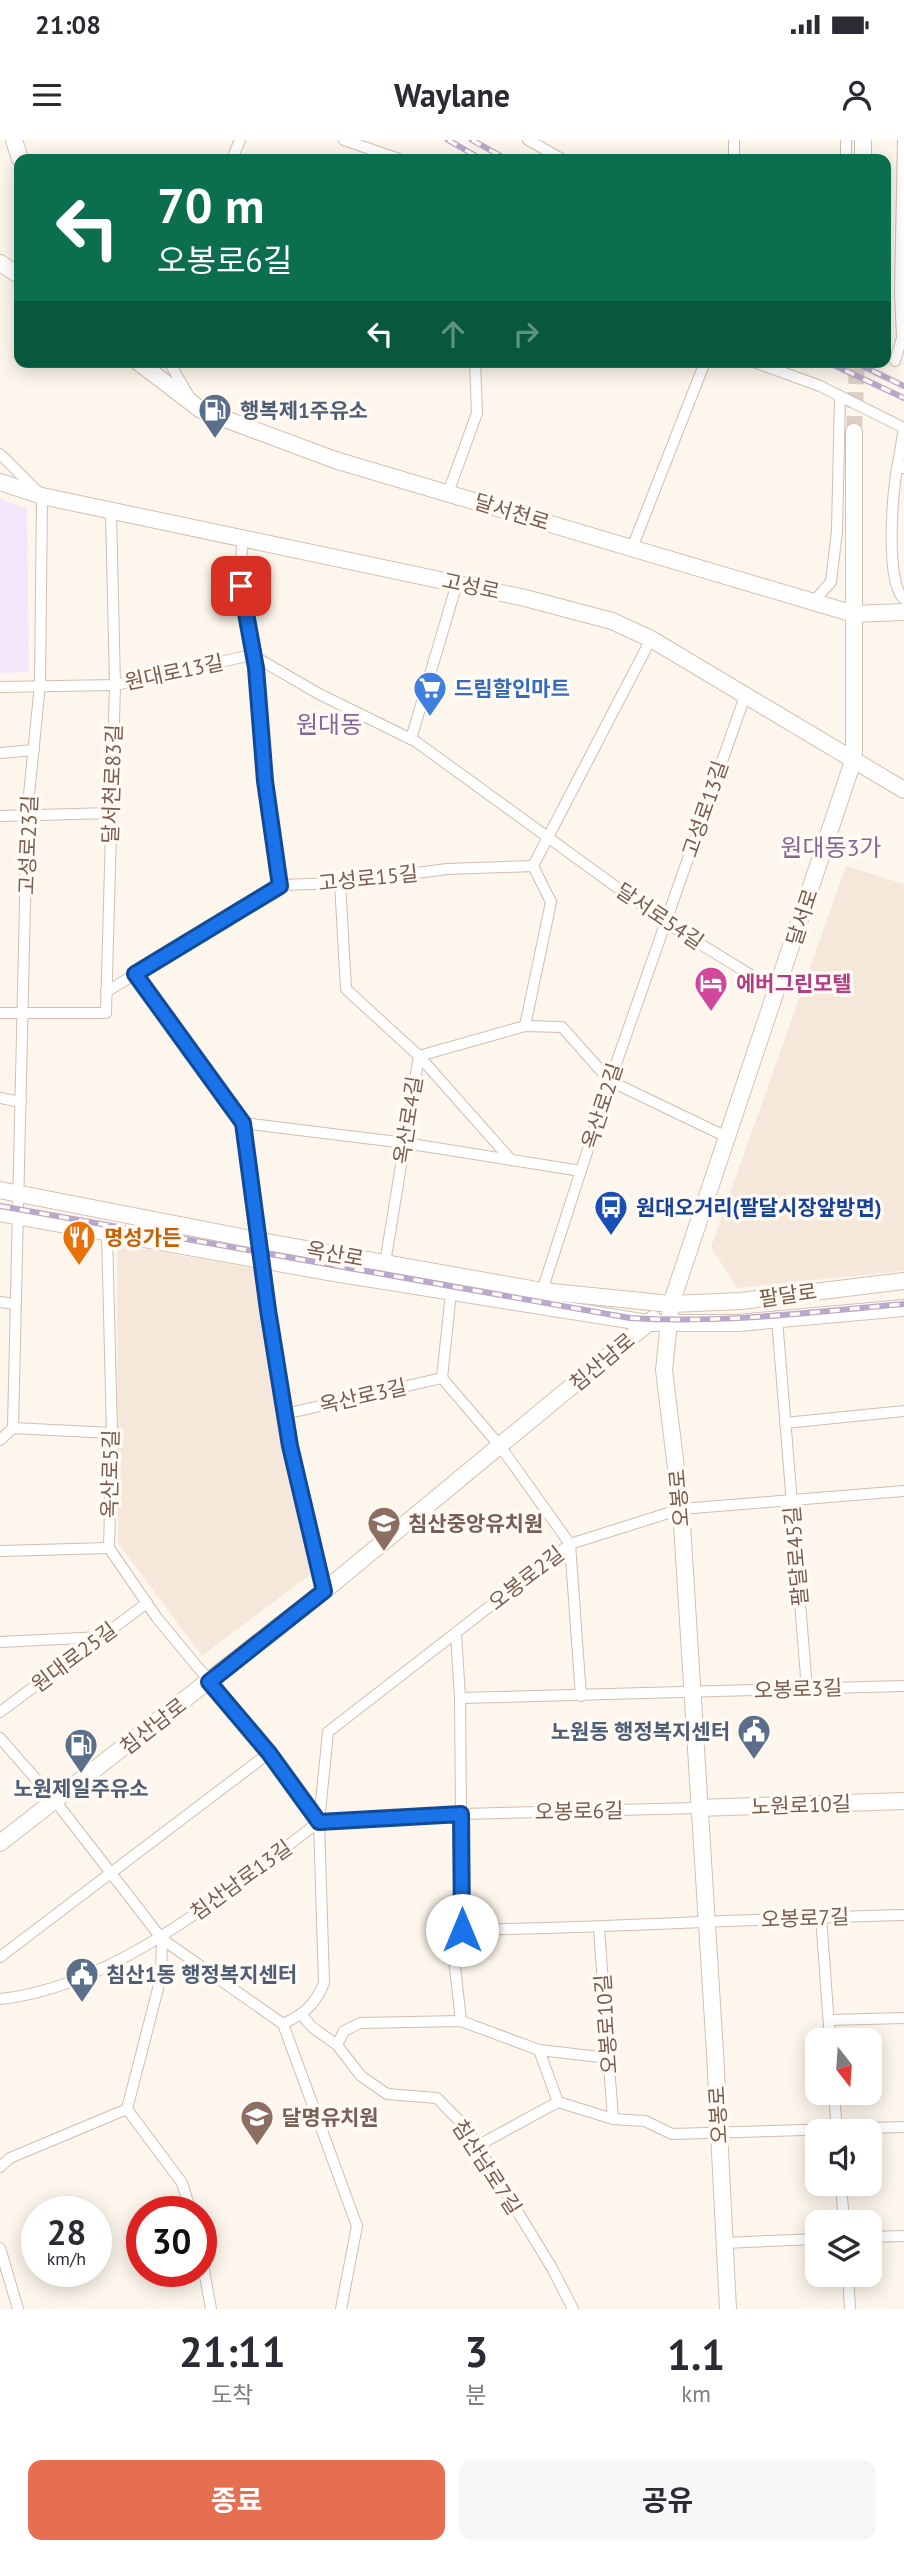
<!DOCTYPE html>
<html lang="ko">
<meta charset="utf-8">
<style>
body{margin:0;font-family:"PT Sans","Noto Sans KR",sans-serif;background:#f7f7f7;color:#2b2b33;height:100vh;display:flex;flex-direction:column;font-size:26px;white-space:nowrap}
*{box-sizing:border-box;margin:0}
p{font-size:23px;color:#7c7c81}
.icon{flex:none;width:38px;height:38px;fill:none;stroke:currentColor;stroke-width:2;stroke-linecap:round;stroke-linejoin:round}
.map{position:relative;height:2169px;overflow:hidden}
.drawer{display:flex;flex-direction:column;background:#fff;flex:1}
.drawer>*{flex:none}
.top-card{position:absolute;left:14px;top:14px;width:877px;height:214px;border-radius:14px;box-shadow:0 4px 18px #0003;background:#0b6e4f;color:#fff;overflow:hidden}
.needle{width:46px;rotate:163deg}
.buttons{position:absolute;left:805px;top:1888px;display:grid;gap:14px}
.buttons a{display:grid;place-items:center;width:77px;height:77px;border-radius:14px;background:#fff;box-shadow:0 4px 18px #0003;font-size:35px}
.speed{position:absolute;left:21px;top:2056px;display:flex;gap:14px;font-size:35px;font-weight:700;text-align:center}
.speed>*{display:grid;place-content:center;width:91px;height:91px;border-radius:50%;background:#fff;box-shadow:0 4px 18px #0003;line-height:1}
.speed small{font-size:18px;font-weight:400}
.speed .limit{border:10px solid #d22;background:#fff;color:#111}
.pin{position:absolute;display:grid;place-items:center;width:60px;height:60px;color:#fff;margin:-30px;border-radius:14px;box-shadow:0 4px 10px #0006}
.me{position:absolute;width:77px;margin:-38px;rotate:0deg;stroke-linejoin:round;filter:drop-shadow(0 0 5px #0008)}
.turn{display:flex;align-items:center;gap:24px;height:147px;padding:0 28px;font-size:32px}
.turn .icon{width:91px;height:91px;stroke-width:2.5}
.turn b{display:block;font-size:49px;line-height:60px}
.lanes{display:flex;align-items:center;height:66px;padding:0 28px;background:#0003;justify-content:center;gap:35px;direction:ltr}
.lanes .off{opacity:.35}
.eta{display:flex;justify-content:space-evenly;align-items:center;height:119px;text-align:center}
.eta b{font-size:42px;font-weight:700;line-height:49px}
.cta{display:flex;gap:14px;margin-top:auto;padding:14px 28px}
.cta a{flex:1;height:80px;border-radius:14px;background:#e76f51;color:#fff;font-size:28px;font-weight:700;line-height:80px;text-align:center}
.cta a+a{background:#f7f7f7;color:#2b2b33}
.status{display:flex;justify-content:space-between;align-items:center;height:49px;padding:0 35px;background:#fff;direction:ltr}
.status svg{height:19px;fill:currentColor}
header{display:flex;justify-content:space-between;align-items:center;height:91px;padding:0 28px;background:#fff;font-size:32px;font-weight:700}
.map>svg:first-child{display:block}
.residential{fill:#f5e8da}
.education{fill:#f3e8fa}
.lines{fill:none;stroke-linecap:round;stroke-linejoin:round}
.secondary-tunnel{stroke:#dcd0c4;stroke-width:16;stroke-dasharray:16 8;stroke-linecap:butt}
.street-casing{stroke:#d1beb0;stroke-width:12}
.secondary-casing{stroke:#d6c0b0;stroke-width:18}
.street{stroke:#fff;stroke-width:10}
.secondary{stroke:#fff;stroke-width:16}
.rail-casing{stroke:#b9a8c9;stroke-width:6}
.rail{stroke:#fffaf3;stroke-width:3.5;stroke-dasharray:10;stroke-linecap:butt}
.route-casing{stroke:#114b97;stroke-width:18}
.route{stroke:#1a73e8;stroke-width:12}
.labels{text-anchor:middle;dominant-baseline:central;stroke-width:7;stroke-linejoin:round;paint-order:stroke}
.service-label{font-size:21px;font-weight:bold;fill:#4e5e75;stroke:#fffaf3;text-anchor:start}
.street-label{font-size:21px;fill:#7a5c4d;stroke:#fffaf3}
.shop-label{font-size:21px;font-weight:bold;fill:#366cbe;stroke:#fffaf3;text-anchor:start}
.hotel-label{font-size:21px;font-weight:bold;fill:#b23c85;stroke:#fffaf3;text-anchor:start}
.transit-label{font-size:21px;font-weight:bold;fill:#164399;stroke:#fffaf3;text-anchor:start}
.food-label{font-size:21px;font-weight:bold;fill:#c56008;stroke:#fffaf3;text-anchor:start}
.education-label{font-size:21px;font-weight:bold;fill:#785e54;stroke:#fffaf3;text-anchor:start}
.quarter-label{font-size:24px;fill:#846695;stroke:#fffaf3}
</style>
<div class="status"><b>21:08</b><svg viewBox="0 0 49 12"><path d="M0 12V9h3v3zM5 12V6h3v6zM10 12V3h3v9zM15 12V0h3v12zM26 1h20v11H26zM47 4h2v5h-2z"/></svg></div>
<header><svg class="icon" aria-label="menu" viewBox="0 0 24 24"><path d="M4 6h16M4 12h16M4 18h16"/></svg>Waylane<svg class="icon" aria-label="person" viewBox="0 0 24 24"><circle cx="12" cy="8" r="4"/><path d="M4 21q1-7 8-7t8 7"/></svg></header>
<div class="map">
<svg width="904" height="2169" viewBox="0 0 904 2169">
<rect width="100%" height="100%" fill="#fdf6ec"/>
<g class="residential">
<polygon points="846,726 904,744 904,1131 737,1148 711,1107"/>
<polygon points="117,1104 257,1129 310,1435 202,1516 118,1403"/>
</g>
<polygon class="education" points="0,359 27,368 29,532 0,533"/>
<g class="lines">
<polyline class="secondary-tunnel" points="854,292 857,222"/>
<defs>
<g id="street">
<polyline points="344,0 399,19"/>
<polyline points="528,0 562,19"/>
<polyline points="232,19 240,0"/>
<polyline points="734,19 734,0"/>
<polyline points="846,19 846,0"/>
<polyline points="895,221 902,198 900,151 903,0"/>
<polyline points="169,222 190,258"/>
<polyline points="754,222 820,246 904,288 898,324 904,328"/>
<polyline points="0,314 42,356 40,544 27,675 13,1288 0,1300"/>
<path d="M898 324C892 349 885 444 904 459"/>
<polyline points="448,353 477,273 475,222"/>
<polyline points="242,398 241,446 256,529 265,641 280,745"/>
<polyline points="632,408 705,222"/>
<polyline points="813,462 831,442 837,391 840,256"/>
<polyline points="0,547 115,545 252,515 319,554 415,601 666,783 777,851"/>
<polyline points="411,599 457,443"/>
<polyline points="0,613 34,610"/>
<polyline points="0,676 111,673"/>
<polyline points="533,726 651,499"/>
<polyline points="340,743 346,849 419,916 511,1020"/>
<polyline points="135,834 243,983 268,1170 290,1306 324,1451"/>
<polyline points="106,852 280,745 340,743 447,729 533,726"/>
<polyline points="0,873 106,873 115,545 111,372"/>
<polyline points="525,886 551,762 533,726"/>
<polyline points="419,916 525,886 562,887 610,941 729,998"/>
<polyline points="0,958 21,962"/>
<polyline points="243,983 405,1003 581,1031"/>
<polyline points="107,1093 112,1293 109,1408 157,1478 269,1613 319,1682"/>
<polyline points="385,1123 419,916"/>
<polyline points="542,1151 610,941 745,556"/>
<polyline points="0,1162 14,1164"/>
<polyline points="777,1179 807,1549"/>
<polyline points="442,1238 500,1306 570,1404 581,1556"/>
<polyline points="442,1238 451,1152"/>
<polyline points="285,1274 442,1238"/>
<polyline points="785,1283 904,1271"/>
<polyline points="13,1288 112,1293"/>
<polyline points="0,1411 109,1408"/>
<polyline points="456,1493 460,1558 462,1790 452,1800 461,1881"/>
<polyline points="0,1502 101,1497"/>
<polyline points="460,1558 904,1546"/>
<polyline points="0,1572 147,1463"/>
<polyline points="0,1598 56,1662 162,1799 161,1837 127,1969 10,2018 0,2027"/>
<polyline points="319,1682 461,1674 698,1668"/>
<polyline points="821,1777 830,1900"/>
<polyline points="599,1789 613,1979"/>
<path d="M462 1790C609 1788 756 1778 904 1775"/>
<polyline points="162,1799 283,1884 357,2086 341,2169"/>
<polyline points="0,1817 269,1613"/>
<path d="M0 1859C116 1847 229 1749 319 1682"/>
<polyline points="302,1875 312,1887 337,1905 361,1936 387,1954 437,1958 467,1989 552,2128 573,2169"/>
<polyline points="829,1880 904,1878"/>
<path d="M283 1884C304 1874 315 1865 324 1843L319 1682 328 1592 570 1404 681 1369 904 1351"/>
<polyline points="337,1905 344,1891 360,1883 461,1881 539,1910 609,1918"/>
<polyline points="539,1910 558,1962"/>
<polyline points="834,1953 837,1992"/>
<polyline points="127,1969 182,2043 191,2072"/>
<polyline points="477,2006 558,1962 613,1979 645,1981 672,1994 904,1987"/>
<polyline points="841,2044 844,2082"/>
<polyline points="870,2097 904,2096"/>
<polyline points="724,2103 817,2099"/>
<polyline points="0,2108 18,2169"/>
<polyline points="201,2114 211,2169"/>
<polyline points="848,2135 850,2169"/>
</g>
<g id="secondary">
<polyline points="14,0 20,19"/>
<polyline points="863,19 863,0"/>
<polyline points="0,123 19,135"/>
<polyline points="138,222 201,270 335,320 854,474 904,472"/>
<polyline points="0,342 42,356 525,458 612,481 651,499 904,650"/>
<polyline points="0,1050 261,1101 542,1151 671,1164 741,1161 904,1141"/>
<polyline points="0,1073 333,1133 648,1183 738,1183 904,1168"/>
<polyline points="698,1668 904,1661"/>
<polyline points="0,1703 324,1451 653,1179"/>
<polyline points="728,2169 715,1913 681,1369 664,1230 671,1164 854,618 854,292"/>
</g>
</defs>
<use href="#street" class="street-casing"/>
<use href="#secondary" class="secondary-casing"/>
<use href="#street" class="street"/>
<use href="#secondary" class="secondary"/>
<defs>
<g id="rail">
<polyline points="448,0 481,19"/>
<polyline points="472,0 506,19"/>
<polyline points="827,222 904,258"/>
<polyline points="854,222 904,246"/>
<path d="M0 1066 630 1178C722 1184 812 1172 904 1164"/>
</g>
</defs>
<use href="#rail" class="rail-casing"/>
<use href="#rail" class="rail"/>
</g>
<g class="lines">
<defs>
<polyline id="route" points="241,446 256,528 265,641 280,746 135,834 243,983 268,1170 290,1306 324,1451 209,1542 269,1613 319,1682 461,1674 462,1790"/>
</defs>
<use href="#route" class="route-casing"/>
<use href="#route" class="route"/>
</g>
<defs>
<symbol id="fuel-pin" viewBox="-11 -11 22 30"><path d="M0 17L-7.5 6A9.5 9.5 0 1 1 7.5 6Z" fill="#5c6f8a" stroke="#fffaf3"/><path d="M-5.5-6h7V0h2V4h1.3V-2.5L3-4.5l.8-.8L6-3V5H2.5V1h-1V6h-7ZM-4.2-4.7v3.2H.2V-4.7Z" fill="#fff"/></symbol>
<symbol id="supermarket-pin" viewBox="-11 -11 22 30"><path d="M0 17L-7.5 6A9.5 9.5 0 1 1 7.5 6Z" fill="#3f7fe0" stroke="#fffaf3"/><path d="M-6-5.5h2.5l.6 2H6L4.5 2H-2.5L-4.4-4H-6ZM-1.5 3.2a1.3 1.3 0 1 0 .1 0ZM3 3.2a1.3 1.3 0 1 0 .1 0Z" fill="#fff"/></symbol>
<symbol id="hotel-pin" viewBox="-11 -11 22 30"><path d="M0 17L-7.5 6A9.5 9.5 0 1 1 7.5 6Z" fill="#d1479c" stroke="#fffaf3"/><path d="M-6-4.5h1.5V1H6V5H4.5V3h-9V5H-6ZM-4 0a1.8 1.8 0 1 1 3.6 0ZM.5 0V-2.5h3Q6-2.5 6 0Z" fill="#fff"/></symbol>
<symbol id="bus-pin" viewBox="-11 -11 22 30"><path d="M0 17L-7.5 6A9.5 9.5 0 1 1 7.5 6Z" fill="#1a4fb4" stroke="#fffaf3"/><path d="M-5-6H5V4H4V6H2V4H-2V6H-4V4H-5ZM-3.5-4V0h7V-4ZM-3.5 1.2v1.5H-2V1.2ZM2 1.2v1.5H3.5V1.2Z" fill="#fff"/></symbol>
<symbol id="restaurant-pin" viewBox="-11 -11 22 30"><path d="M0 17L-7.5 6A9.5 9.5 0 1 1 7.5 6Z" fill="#e8710a" stroke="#fffaf3"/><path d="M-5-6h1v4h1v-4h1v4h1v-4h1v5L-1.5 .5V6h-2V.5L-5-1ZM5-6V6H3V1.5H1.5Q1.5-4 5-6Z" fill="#fff"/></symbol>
<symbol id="school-pin" viewBox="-11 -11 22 30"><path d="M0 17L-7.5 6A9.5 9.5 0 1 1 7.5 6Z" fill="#8d6e63" stroke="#fffaf3"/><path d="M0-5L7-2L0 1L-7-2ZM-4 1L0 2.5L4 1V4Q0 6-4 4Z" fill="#fff"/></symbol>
<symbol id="civic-pin" viewBox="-11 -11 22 30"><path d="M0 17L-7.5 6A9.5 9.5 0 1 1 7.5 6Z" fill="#5c6f8a" stroke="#fffaf3"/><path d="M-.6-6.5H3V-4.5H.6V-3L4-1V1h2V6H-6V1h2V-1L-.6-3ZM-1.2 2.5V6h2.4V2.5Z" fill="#fff"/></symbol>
</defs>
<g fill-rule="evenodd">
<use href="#fuel-pin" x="196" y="251" width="38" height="52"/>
<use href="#supermarket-pin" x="411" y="529" width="38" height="52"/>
<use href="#hotel-pin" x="692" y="824" width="38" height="52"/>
<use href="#bus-pin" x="592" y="1048" width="38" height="52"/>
<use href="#restaurant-pin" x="60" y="1078" width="38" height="52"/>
<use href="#school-pin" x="365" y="1364" width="38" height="52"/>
<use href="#civic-pin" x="735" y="1572" width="38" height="52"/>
<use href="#fuel-pin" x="62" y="1586" width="38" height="52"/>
<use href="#civic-pin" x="63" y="1815" width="38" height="52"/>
<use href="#school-pin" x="238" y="1958" width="38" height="52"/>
</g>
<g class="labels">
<g class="service-label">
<text x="240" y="270">행복제1주유소</text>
<text x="730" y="1591" text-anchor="end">노원동 행정복지센터</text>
<text x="81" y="1648" text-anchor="middle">노원제일주유소</text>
<text x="106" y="1834">침산1동 행정복지센터</text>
</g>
<g class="street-label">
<text transform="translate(512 372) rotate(17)">달서천로</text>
<text transform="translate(471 446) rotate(12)">고성로</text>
<text transform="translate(174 532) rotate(-12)">원대로13길</text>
<text transform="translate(112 644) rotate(-88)">달서천로83길</text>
<text transform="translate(705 669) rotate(-71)">고성로13길</text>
<text transform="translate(28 705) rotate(-88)">고성로23길</text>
<text transform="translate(368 738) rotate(-6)">고성로15길</text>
<text transform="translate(660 776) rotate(34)">달서로54길</text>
<text transform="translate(802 777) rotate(-72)">달서로</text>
<text transform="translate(602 966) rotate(-72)">옥산로2길</text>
<text transform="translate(408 980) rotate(-81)">옥산로4길</text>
<text transform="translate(335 1114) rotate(10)">옥산로</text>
<text transform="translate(788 1155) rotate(-8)">팔달로</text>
<text transform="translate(602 1222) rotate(-40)">침산남로</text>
<text transform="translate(363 1256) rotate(-13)">옥산로3길</text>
<text transform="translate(110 1334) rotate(-89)">옥산로5길</text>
<text transform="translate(679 1358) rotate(-95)">오봉로</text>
<text transform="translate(796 1416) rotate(-95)">팔달로45길</text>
<text transform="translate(526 1438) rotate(-38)">오봉로2길</text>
<text transform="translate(74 1517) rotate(-37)">원대로25길</text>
<text transform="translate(798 1549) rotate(-2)">오봉로3길</text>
<text transform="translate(153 1586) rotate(-38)">침산남로</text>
<text transform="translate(801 1665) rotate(-2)">노원로10길</text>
<text transform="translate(579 1671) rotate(-1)">오봉로6길</text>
<text transform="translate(241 1740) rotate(-36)">침산남로13길</text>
<text transform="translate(805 1778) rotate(-2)">오봉로7길</text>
<text transform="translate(606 1884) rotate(-94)">오봉로10길</text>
<text transform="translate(718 1975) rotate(-93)">오봉로</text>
<text transform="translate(487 2027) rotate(57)">침산남로7길</text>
</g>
<g class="shop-label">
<text x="454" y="548">드림할인마트</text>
</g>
<g class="hotel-label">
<text x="736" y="843">에버그린모텔</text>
</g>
<g class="transit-label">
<text x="636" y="1067">원대오거리(팔달시장앞방면)</text>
</g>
<g class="food-label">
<text x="104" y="1097">명성가든</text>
</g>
<g class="education-label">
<text x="408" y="1383">침산중앙유치원</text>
<text x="282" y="1977">달명유치원</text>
</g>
<g class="quarter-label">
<text x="329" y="584">원대동</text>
<text x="831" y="707">원대동3가</text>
</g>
</g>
</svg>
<div class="buttons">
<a><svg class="needle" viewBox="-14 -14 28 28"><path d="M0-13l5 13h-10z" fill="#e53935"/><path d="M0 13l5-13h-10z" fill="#7c7c81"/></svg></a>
<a><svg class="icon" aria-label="sound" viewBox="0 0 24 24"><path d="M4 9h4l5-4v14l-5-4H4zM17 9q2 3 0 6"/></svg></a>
<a><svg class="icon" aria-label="layers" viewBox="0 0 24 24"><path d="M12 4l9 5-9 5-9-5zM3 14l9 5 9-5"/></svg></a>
</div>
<div class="speed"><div>28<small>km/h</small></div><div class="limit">30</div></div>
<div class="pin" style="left:241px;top:446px;background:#d93025"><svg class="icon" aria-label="arrive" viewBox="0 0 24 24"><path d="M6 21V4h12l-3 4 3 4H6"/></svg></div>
<svg class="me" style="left:462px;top:1790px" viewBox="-20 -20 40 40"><circle r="19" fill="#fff"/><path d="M0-13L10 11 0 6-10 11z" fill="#1a73e8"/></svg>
<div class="top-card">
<div class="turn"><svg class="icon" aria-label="left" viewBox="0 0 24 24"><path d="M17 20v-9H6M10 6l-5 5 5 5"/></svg><div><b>70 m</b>오봉로6길</div></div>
<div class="lanes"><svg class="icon" aria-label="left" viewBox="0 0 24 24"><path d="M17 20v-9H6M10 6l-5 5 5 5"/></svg><svg class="icon off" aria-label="ahead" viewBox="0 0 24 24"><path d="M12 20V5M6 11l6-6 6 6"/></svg><svg class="icon off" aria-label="right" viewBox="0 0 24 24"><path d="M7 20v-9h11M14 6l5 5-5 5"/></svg></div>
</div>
</div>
<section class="drawer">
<div class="eta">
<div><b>21:11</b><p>도착</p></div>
<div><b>3</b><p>분</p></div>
<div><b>1.1</b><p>km</p></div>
</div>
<div class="cta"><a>종료</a><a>공유</a></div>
</section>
